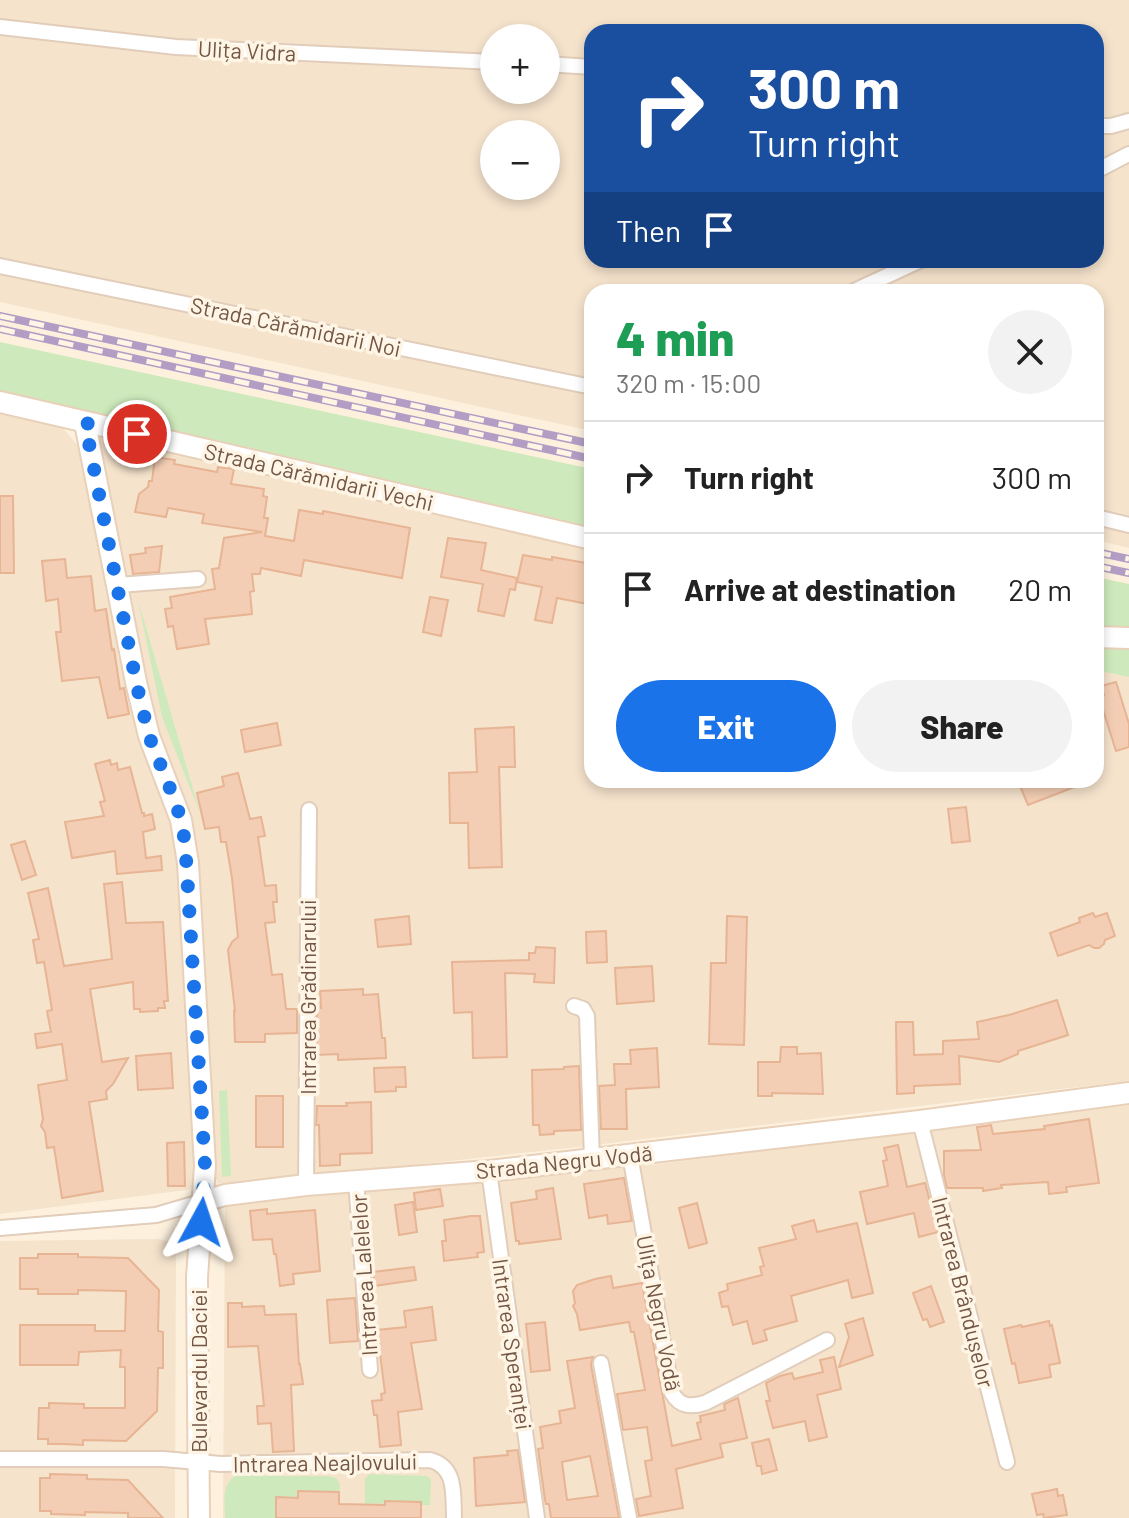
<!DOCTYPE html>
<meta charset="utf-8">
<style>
body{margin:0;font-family:Barlow,sans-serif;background:#f2f2f2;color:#222;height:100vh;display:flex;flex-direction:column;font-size:30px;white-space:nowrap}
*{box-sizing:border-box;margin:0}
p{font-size:26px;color:#767676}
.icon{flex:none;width:44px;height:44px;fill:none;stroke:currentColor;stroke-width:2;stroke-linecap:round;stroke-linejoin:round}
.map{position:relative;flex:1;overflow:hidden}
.sheet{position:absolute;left:584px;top:284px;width:520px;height:504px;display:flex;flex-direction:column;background:#fff;border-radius:24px;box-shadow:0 4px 12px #0003}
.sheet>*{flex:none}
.banner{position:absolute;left:584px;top:24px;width:520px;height:244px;border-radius:24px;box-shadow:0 4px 12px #0003;background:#1a4fa0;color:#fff;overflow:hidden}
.fabs{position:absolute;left:480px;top:24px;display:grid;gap:16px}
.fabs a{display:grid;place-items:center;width:80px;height:80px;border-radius:50%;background:#fff;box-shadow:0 4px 12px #0003;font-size:40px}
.pin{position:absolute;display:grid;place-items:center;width:68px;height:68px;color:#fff;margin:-34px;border:4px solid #fff;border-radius:50%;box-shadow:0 2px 8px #0007}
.me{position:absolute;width:88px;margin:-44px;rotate:5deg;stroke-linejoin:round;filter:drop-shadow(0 0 6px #0008)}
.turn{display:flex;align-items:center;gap:28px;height:168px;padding:0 32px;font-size:36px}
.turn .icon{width:104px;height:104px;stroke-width:2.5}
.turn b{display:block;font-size:56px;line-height:68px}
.then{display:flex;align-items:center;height:76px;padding:0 32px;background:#0003;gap:16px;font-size:30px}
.round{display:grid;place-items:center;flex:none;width:84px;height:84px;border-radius:42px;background:#f2f2f2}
.head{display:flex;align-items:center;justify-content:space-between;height:136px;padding:0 32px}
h1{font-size:48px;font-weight:800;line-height:60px;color:#1e9e55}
.cta{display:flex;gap:16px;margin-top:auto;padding:16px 32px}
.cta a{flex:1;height:92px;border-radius:48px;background:#1a73e8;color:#fff;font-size:32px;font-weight:800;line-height:92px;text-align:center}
.cta a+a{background:#f2f2f2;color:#222}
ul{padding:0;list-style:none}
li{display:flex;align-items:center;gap:24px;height:112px;padding:0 32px;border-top:2px solid #e0e0e0}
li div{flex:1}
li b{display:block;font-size:30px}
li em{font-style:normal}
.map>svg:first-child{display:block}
.residential{fill:#f5e3cc;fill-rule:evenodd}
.green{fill:#ceeabc}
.building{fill:#f4ceb4;stroke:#e7b494;stroke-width:2;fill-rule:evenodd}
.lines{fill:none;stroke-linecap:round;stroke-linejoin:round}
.street-casing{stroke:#e1cdba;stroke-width:18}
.secondary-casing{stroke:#e8d0b9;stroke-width:24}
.street{stroke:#fff;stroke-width:14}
.secondary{stroke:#fff;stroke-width:20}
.rail-casing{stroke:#b39dc5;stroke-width:8}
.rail{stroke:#fff5e5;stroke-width:5;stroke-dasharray:15;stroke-linecap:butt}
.route{stroke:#1a73e8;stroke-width:14;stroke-dasharray:0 25.2}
.labels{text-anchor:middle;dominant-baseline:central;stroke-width:7;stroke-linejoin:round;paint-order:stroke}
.street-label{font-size:22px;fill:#735645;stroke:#fff5e5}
</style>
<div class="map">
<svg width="1129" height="1518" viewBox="0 0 1129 1518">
<rect width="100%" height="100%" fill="#fdf1de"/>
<g class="residential">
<path d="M0 0H1129V548L1096 540V292H592V431L0 302ZM592 32H1096V260H592ZM494 38H546V90H494ZM494 134H546V186H494Z"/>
<polygon points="0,410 62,427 80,448 170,809 179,867 188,990 194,1183 193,1187 187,1190 0,1214"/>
<polygon points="96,433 592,547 592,780 1096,780 1096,644 1129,645 1129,1081 578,1147 229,1185 218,1183 214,1174 193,833 189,814 153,719"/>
<polygon points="1129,1105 1129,1518 223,1518 225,1204 659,1164"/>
<polygon points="158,1239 173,1242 176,1246 176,1251 175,1518 0,1518 0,1241"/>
</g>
<g class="green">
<polygon points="0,342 592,469 592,530 0,394"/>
<polygon points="1096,577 1129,584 1129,630 1096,629"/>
<polygon points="138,600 200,813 162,717"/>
<polygon points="1096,644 1129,645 1129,677 1096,670"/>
<polygon points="227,1090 231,1176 222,1177 219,1091"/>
<polygon points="369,1474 427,1476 431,1480 430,1505 421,1505 421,1502 365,1504 365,1479"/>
<path d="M235 1476H328L336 1478 340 1484 339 1492 299 1491 298 1498 276 1497V1518H225C225 1502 221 1486 235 1476Z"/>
</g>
<g class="building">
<polygon points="155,457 175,460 174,464 217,472 218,467 234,469 231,484 264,489 263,496 267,497 264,518 268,518 265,536 294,541 299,510 323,514 323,511 410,528 402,578 304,560 301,576 261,568 260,574 252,574 254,591 250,592 252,614 205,619 209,644 177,649 173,626 168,627 165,609 172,608 170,597 215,589 212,569 219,568 224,538 262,532 202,523 204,514 168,508 166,517 135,512 139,494 148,487 149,481 152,481"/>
<polygon points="0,496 13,496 14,573 0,573"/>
<polygon points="448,538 486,543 481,570 517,578 515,590 510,589 504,616 478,611 483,584 441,577"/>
<polygon points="162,546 159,572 133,574 130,555 146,553 145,548"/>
<polygon points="523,555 552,560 552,557 592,564 592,587 588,604 557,598 552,623 535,620 542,587 517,582"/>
<polygon points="65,559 67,578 91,576 95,611 106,609 112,650 114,649 120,689 124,688 129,714 108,718 99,677 62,681 56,632 61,632 58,599 46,601 42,561"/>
<polygon points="430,597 448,600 441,636 423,632"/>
<polygon points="1116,682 1129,724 1129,747 1116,751 1099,697 1104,695 1101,686"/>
<polygon points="277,723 281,745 245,752 241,730"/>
<polygon points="514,727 515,767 499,767 502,867 469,868 468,823 450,823 449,773 477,772 475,729"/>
<polygon points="110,760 111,765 117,763 118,770 130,767 142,813 144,813 144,816 152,814 155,829 143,832 146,858 161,856 162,870 117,874 115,851 72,858 65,822 104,816 100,802 105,801 95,764"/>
<polygon points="238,773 250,819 261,817 265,836 258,837 265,886 276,885 277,902 273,902 275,922 265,923 272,975 282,974 286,1009 297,1009 297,1033 265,1034 265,1042 235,1042 234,1011 235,1011 228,950 232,942 238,937 232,878 226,842 221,842 219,827 205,829 197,793 224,786 222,777"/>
<polygon points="1037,780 1090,780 1090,781 1028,805 1020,786"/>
<polygon points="966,807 970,841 952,843 948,809"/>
<polygon points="25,841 36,875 22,880 11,845"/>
<polygon points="122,882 126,923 163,922 168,1001 164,1001 165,1008 158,1008 158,1011 140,1012 140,1009 134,1009 133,982 90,989 102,1062 128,1058 113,1084 106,1091 107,1099 89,1102 103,1191 62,1198 54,1147 47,1148 45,1132 41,1126 43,1119 38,1085 67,1080 62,1044 37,1048 35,1034 51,1032 47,1011 52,1010 44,962 37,963 33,940 39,939 28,893 48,888 64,966 112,959 104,884"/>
<polygon points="1093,913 1095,917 1107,913 1115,936 1105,940 1104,944 1099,948 1094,948 1089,945 1058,956 1050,933 1080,922 1079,918"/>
<polygon points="409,916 411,944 378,947 375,920"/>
<polygon points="727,916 747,917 744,1045 709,1044 711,963 726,963"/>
<polygon points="606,931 607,962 587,963 586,932"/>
<polygon points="536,947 555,948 554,983 534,982 535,974 505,973 507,1057 473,1058 472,1012 454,1013 452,962 529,960 529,953 535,953"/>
<polygon points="652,966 654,1001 617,1004 615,968"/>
<polygon points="363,989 363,995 378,994 382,1038 385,1038 386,1058 338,1060 338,1054 317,1055 317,1008 321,1008 320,991"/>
<polygon points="1057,1000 1068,1035 1018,1051 1018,1054 999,1062 959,1056 960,1084 914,1086 914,1093 897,1094 896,1022 913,1022 914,1055 943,1054 943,1041 979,1039 977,1022 1009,1015"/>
<polygon points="781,1047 797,1047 797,1054 821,1053 823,1094 772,1093 772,1096 758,1096 758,1062 780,1062"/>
<polygon points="657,1048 659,1087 626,1089 627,1129 601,1129 599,1086 615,1085 614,1064 631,1064 630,1050"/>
<polygon points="171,1053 173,1088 138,1090 136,1056"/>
<polygon points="579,1066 581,1130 554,1131 554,1134 540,1135 539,1125 533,1125 532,1070 564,1069 564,1067"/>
<polygon points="405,1067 406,1087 396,1087 396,1091 375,1092 374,1068"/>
<rect x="256" y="1096" width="27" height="51"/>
<polygon points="371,1102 372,1153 340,1154 340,1165 320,1166 319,1125 316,1125 317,1106 347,1106 346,1103"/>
<polygon points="1089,1119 1099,1183 1066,1187 1067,1192 1049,1194 1048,1182 1001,1185 1002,1188 983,1191 983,1188 947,1188 944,1176 944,1151 981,1150 977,1127 991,1125 993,1134 1045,1129 1044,1126"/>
<polygon points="184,1142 185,1186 168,1186 167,1143"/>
<polygon points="898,1145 907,1187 925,1183 938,1232 919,1237 914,1213 867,1224 860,1192 888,1186 883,1161 887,1160 884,1148"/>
<polygon points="624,1178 632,1221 608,1224 607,1215 589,1218 584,1184"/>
<polygon points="553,1188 561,1239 519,1244 519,1241 516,1241 511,1203 537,1199 536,1191"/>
<polygon points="440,1189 443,1206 416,1210 414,1193"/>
<polygon points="413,1202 417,1232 399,1235 395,1205"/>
<polygon points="697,1203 707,1243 689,1248 679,1208"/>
<polygon points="267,1209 267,1214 315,1210 320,1271 293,1274 294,1284 280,1286 276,1254 274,1254 272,1239 253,1240 250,1211"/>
<polygon points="471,1216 480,1216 484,1252 477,1253 478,1257 444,1261 442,1241 446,1241 444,1220"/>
<polygon points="814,1220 817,1232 857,1223 873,1293 852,1298 848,1280 791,1296 797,1321 764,1330 767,1340 753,1344 747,1321 733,1325 728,1306 722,1307 719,1293 728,1290 727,1284 762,1275 760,1267 764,1266 759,1248 796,1239 792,1226"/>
<polygon points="38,1254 78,1254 78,1257 128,1258 159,1290 158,1331 163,1332 163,1368 158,1368 157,1411 126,1441 83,1440 83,1445 63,1444 48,1444 48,1439 38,1439 39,1408 49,1408 49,1403 84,1404 84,1408 125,1408 125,1367 120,1367 121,1350 79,1352 78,1365 20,1365 20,1325 95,1325 95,1331 125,1331 126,1291 78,1290 78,1294 38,1294 38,1289 20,1289 20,1258 38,1258"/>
<polygon points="414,1267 416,1280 374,1286 373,1272"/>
<polygon points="611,1276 613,1288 642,1283 672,1446 701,1439 697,1423 701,1422 700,1416 725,1410 724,1404 738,1398 747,1438 720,1444 723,1457 676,1469 683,1508 639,1516 636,1499 651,1496 645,1461 652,1460 647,1427 623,1430 617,1394 645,1390 634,1332 631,1332 629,1322 580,1330 577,1314 573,1306 575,1303 573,1291 577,1285 595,1279"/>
<polygon points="931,1286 944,1322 930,1327 927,1319 923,1320 913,1293"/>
<polygon points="355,1298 358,1341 330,1343 327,1300"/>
<polygon points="228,1303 242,1303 242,1307 264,1306 265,1315 296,1314 299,1364 300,1364 303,1384 291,1385 294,1451 273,1452 271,1423 258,1424 257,1406 264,1406 258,1346 228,1347"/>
<polygon points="432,1307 436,1340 411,1343 422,1409 398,1412 401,1445 380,1447 377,1415 374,1415 372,1401 382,1400 381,1394 385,1393 377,1330 406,1327 404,1311"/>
<polygon points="863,1318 873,1355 839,1367 849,1337 845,1324"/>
<polygon points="1049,1321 1050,1326 1052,1325 1060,1363 1049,1365 1051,1377 1019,1383 1015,1363 1012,1364 1004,1329 1021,1325 1022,1327"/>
<polygon points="545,1322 550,1370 531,1372 526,1324"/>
<path d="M593 1357 591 1365 619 1518H551L549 1504H546L545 1500 538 1449 543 1448 540 1427 561 1423 559 1411 575 1408 567 1361ZM590 1456 598 1496 567 1500 562 1462Z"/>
<polygon points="834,1357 841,1389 817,1395 827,1437 809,1441 805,1421 773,1428 766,1401 770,1401 766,1383 780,1376 792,1373 794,1379 823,1372 820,1360"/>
<polygon points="769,1439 777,1470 762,1474 761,1466 757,1466 752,1443"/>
<polygon points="518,1450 525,1502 476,1506 474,1458 508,1455 507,1451"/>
<polygon points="50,1474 87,1475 87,1479 128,1480 163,1518 128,1518 128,1513 85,1512 85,1515 51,1514 51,1511 40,1511 40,1478 50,1478"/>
<polygon points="1057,1489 1058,1496 1063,1495 1067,1515 1044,1518 1043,1514 1037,1515 1032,1494"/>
<polygon points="298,1491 339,1492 339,1504 385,1505 385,1501 421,1502 421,1518 276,1518 276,1497 298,1498"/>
</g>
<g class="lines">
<defs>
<g id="street">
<polyline points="0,27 176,47 494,62"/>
<polyline points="546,64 592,67"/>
<polyline points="1096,126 1111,126 1129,121"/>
<polyline points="1096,171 1129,154"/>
<polyline points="0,266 592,387"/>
<polyline points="852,292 921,260"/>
<polyline points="1096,517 1129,525"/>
<polyline points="118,585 198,579"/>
<polyline points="574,1006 583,1009 587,1016 592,1159"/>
<polyline points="920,1121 1007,1462"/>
<path d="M630 1155 672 1393C680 1407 691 1407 705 1403L827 1340"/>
<polyline points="489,1171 537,1518"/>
<polyline points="356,1180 370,1370"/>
<polyline points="306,1185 309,810"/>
<polyline points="0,1228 156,1215 204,1201"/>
<polyline points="601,1363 629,1518"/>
<path d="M0 1459H163L221 1464 430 1460C457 1467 453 1495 454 1518"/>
</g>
<g id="secondary">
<polyline points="0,402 592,539"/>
<polyline points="85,423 136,682 149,736 181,820 188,863 205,1166 197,1277 199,1518"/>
<polyline points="1096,637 1129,638"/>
<polyline points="204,1201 225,1195 306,1185 489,1171 920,1121 1129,1093"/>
</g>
</defs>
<use href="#street" class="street-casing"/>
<use href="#secondary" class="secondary-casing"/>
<use href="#street" class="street"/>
<use href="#secondary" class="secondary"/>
<defs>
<g id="rail">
<polyline points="0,316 592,444"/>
<polyline points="0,329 592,459"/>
<polyline points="1096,552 1129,559"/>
<polyline points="1096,566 1129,573"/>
</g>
</defs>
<use href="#rail" class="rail-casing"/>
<use href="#rail" class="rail"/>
</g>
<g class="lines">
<polyline class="route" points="137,434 85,423 136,682 149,736 177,806 185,841 205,1166 201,1222"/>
</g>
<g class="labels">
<g class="street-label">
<text transform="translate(247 50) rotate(3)">Ulița Vidra</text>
<text transform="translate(296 326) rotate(12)">Strada Cărămidarii Noi</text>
<text transform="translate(319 476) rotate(13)">Strada Cărămidarii Vechi</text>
<text transform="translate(307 997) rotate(-90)">Intrarea Grădinarului</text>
<text transform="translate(564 1161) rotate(-6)">Strada Negru Vodă</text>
<text transform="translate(363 1275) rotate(-94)">Intrarea Lalelelor</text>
<text transform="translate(964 1292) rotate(76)">Intrarea Brândușelor</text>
<text transform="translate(660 1313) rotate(79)">Ulița Negru Vodă</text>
<text transform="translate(513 1344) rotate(82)">Intrarea Speranței</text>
<text transform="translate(198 1371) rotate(-90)">Bulevardul Daciei</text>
<text transform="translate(325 1462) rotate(-1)">Intrarea Neajlovului</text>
</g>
</g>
</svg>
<div class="fabs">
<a>+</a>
<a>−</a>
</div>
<div class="pin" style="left:137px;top:434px;background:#d93025"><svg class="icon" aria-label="arrive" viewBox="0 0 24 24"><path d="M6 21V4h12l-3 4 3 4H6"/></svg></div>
<svg class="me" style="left:201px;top:1222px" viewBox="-20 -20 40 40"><path d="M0-17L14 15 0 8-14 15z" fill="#1a73e8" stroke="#fff" stroke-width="4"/></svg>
<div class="banner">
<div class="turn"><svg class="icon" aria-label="right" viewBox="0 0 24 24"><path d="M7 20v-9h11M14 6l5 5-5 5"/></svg><div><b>300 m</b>Turn right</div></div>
<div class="then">Then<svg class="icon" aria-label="arrive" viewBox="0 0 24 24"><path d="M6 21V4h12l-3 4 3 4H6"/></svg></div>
</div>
<section class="sheet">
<div class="head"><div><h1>4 min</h1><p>320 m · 15:00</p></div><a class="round"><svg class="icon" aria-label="close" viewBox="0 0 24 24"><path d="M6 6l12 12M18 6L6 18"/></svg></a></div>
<ul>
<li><svg class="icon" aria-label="right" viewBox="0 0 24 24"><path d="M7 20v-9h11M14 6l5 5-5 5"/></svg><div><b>Turn right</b></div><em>300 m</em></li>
<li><svg class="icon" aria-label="arrive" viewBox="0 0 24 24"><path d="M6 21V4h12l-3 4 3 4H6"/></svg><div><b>Arrive at destination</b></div><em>20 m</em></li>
</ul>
<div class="cta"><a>Exit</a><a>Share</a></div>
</section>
</div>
